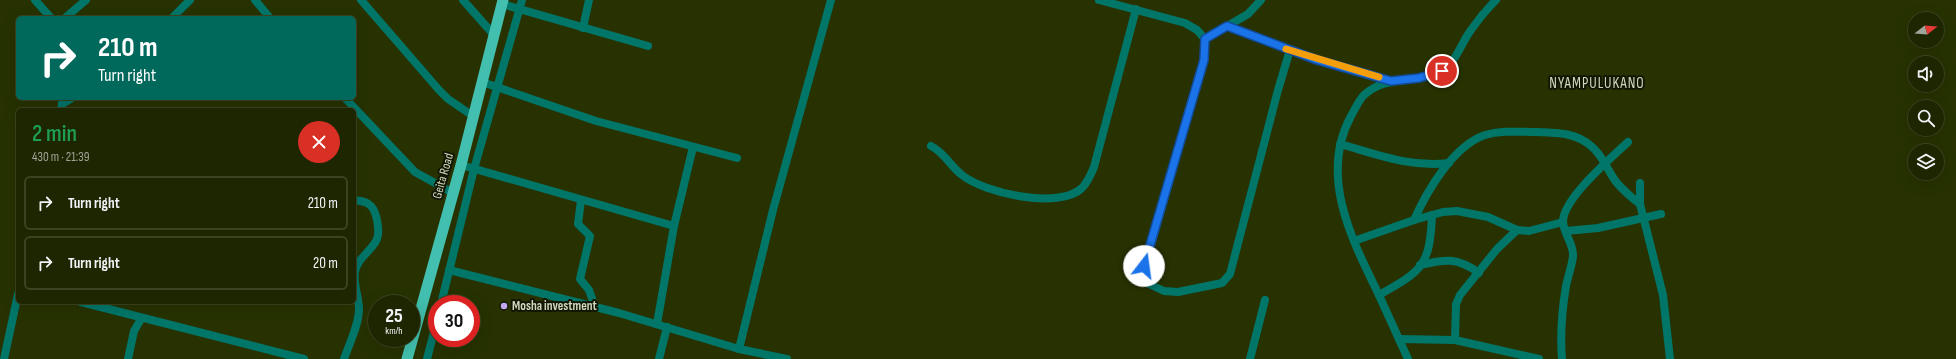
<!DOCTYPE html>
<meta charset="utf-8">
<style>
body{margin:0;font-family:"Sofia Sans Condensed",sans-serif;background:#252e0a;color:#f1f3f6;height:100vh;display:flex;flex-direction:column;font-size:15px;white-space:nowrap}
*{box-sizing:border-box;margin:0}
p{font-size:13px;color:#a0a599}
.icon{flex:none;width:22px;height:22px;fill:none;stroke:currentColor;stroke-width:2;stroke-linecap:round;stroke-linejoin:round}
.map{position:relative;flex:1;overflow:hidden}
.sheet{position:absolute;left:16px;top:108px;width:340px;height:196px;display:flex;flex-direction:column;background:#1d2600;border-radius:6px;box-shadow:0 4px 16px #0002,0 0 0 1px #3b4322}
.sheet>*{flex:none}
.guide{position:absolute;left:16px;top:16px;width:340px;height:84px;border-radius:6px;box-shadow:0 4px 16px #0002,0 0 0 1px #3b4322;background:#00695c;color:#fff;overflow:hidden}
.needle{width:26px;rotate:73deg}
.fabs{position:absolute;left:1908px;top:12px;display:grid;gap:8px}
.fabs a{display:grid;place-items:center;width:36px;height:36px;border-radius:50%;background:#1d2600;box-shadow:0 4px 16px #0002,0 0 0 1px #3b4322;font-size:20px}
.speed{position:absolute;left:368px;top:295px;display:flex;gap:8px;font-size:20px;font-weight:700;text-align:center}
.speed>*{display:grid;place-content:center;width:52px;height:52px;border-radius:50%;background:#1d2600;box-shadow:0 4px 16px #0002,0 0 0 1px #3b4322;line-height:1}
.speed small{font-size:10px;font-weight:400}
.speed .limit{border:6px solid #d22;background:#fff;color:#111}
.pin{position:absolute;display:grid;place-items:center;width:34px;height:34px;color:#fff;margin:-17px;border:2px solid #fff;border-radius:50%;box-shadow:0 1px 4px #0007}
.me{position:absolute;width:44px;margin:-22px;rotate:15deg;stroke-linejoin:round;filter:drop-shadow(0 0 3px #0008)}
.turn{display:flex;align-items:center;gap:14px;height:84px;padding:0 16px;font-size:18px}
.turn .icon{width:52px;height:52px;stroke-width:2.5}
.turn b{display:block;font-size:28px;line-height:34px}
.round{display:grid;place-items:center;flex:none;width:42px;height:42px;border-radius:21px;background:#252e0a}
.head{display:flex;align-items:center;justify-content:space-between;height:68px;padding:0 16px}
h1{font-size:24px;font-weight:600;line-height:30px;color:#1e9e55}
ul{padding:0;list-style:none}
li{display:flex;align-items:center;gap:12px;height:54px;margin:0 8px 6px;padding:0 8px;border:2px solid #3b4322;border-radius:6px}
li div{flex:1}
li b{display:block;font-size:15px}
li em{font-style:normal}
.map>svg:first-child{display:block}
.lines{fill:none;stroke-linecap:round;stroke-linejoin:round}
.minor{stroke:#007669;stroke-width:8}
.trunk{stroke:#42bfae;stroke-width:11}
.route-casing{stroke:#114b97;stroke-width:10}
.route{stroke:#1a73e8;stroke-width:7}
.slow{stroke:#f59e0b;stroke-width:7}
.poi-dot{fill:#c4a7f1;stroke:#121704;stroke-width:1.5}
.labels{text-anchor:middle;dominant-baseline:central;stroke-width:4;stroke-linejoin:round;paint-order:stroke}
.street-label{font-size:13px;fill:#cfd7bd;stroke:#121704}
.poi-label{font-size:13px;font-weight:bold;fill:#cfd7bd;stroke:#121704;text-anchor:start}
.quarter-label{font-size:15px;letter-spacing:1px;fill:#cfd7bd;stroke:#121704}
</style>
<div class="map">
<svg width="1956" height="359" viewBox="0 0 1956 359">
<rect width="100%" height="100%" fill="#273200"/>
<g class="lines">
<g class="minor">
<polyline points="35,0 51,18"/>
<polyline points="255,0 270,18"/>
<polyline points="361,0 439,90 448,99 473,116"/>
<polyline points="463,0 494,35"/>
<polyline points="1099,0 1185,23 1197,30 1205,39 1204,60 1145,266 1149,284 1164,291 1178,292 1222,283 1230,274 1278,90 1290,50"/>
<polyline points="502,4 648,46"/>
<polyline points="65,18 86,0"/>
<polyline points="172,18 190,0"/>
<polyline points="1227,26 1317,60 1391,81"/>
<polyline points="583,28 589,0"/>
<polyline points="1205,39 1248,14 1261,0"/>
<polyline points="482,82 596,121 737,158"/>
<polyline points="345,98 415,172 453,193"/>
<polyline points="62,104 72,98"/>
<polyline points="61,110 63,98"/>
<path d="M1340 144C1376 154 1411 168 1449 163"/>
<path d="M931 146C945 153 950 166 962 175 984 193 1059 210 1082 188 1088 182 1091 174 1094 167L1136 9"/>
<polyline points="461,165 674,226"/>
<polyline points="1640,183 1640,204 1663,295 1670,359"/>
<polyline points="581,200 578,224 590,236 580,279 589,290 595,307"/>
<path d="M1414 220C1427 191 1453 146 1485 135 1502 130 1519 132 1537 132 1557 133 1575 132 1591 146 1603 155 1608 172 1617 183 1624 191 1632 198 1640 204"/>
<polyline points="1566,231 1598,228 1661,214"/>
<polyline points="1354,241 1414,220 1443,212 1457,211 1488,217 1517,230 1529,231 1563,222"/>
<path d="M1420 265C1445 259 1457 257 1479 273"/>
<polyline points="449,270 619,313 739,349 787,359"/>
<path d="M1379 295C1422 271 1430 266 1432 215"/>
<polyline points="81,302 304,359"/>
<polyline points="441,304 474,169 522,0"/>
<polyline points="657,324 674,226 693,147"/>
<polyline points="1399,339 1455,340 1539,359"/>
<polyline points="1455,340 1456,304 1460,295 1497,249 1517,230"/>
<polyline points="739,349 773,210 831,0"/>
<polyline points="4,359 18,294"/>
<polyline points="128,359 134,331 141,319"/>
<path d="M344 359C349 344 359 325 359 309 359 297 353 284 355 272 357 258 372 251 377 239 380 232 377 212 371 206 367 201 360 201 354 200"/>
<polyline points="427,359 437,320"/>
<polyline points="659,359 667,327"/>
<polyline points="1250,359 1265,300"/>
<path d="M1408 359C1398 337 1388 315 1378 293 1351 238 1319 175 1351 116 1355 109 1359 100 1364 95 1389 73 1415 86 1441 71 1456 63 1461 43 1471 30 1478 20 1487 9 1496 0"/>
<path d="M1562 359C1560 335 1562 310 1566 286 1568 276 1572 266 1573 256 1574 244 1563 233 1563 221 1564 198 1610 159 1628 142"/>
</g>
<polyline class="trunk" points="407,359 461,165 503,0"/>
</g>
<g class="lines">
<defs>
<polyline id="route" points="1144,266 1204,60 1205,39 1227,26 1317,60 1391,81 1419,78 1442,71"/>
</defs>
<use href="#route" class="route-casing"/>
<use href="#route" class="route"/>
<polyline class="slow" points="1286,49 1379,77"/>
</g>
<circle class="poi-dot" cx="504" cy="306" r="4"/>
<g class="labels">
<g class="street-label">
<text transform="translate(443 176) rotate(-74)">Geita Road</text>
</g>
<g class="poi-label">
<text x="512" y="306">Mosha investment</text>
</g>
<g class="quarter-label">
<text x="1597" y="83">NYAMPULUKANO</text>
</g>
</g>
</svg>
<div class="fabs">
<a><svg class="needle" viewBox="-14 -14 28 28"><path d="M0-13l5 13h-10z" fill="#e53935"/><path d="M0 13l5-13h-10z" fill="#a0a599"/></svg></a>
<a><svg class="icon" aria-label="sound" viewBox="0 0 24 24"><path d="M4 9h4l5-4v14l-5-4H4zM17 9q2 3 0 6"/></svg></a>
<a><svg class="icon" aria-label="search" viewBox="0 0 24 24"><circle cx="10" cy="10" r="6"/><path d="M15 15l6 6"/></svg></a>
<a><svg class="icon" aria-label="layers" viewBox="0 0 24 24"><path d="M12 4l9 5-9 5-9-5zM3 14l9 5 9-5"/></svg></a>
</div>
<div class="speed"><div>25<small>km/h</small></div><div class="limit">30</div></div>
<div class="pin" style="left:1442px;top:71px;background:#d93025"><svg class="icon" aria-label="arrive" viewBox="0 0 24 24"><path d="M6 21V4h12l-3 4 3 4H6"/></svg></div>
<svg class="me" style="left:1144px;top:266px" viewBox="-20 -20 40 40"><circle r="19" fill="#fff"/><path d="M0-13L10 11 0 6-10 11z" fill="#1a73e8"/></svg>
<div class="guide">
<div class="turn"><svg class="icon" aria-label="right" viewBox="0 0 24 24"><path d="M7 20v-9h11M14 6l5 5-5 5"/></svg><div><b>210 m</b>Turn right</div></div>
</div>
<section class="sheet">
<div class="head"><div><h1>2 min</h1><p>430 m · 21:39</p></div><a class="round" style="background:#d93025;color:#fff"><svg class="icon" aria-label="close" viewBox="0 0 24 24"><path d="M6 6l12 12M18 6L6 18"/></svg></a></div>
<ul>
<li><svg class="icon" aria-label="right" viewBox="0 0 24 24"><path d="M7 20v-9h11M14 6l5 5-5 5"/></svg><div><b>Turn right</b></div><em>210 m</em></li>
<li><svg class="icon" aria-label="right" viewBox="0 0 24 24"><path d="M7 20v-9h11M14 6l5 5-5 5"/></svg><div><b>Turn right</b></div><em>20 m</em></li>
</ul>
</section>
</div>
